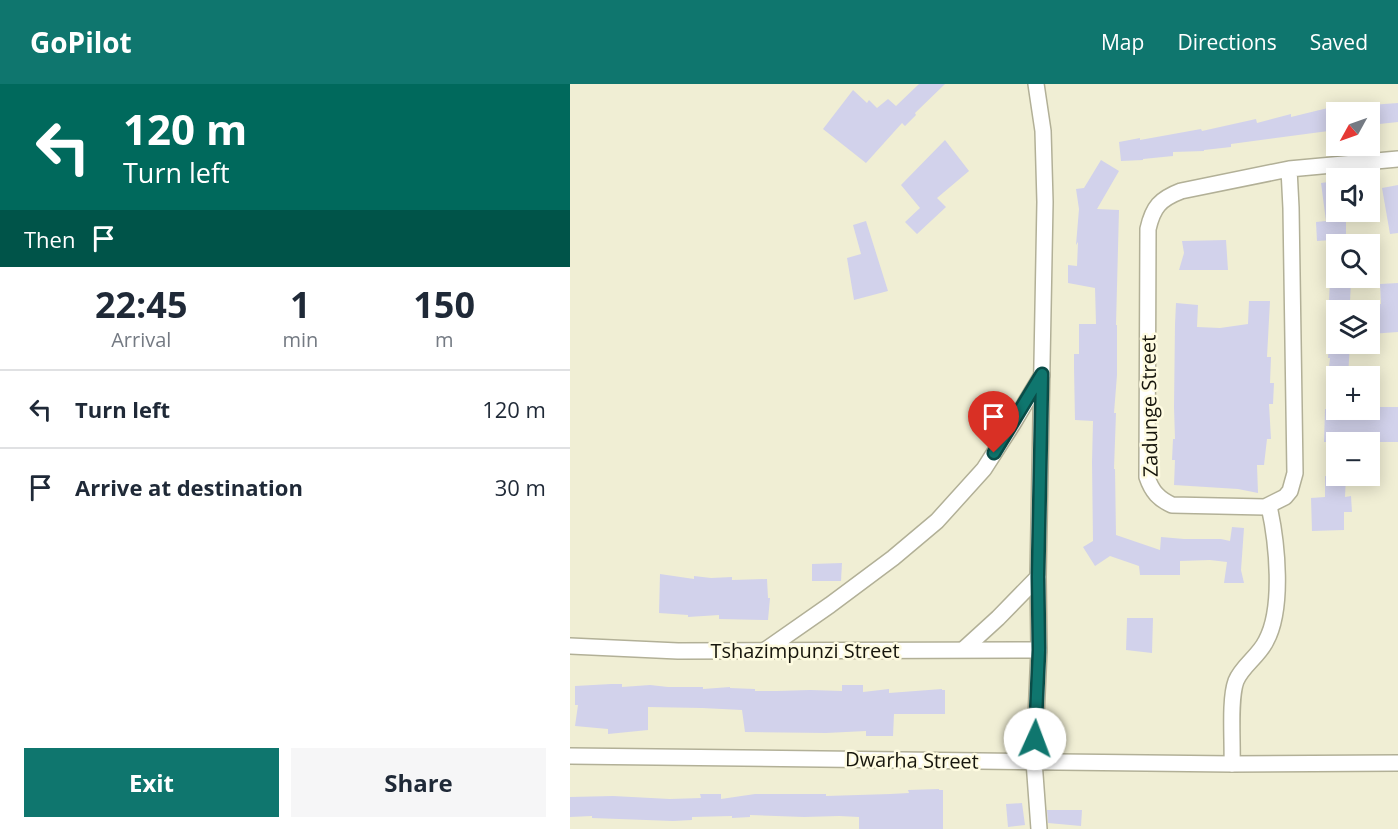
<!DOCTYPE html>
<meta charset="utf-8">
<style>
body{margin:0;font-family:"Open Sans",sans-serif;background:#f6f6f7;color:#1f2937;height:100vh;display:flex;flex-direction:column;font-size:22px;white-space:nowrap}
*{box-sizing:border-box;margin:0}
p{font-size:20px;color:#747a83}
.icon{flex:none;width:33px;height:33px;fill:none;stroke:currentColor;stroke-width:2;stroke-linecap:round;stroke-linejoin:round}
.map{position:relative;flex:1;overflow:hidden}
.panel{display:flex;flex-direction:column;background:#fff;width:570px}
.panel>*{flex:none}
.hud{background:#00695c;color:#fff;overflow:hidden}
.needle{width:39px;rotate:230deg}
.buttons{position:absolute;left:756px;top:18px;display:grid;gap:12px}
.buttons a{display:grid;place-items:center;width:54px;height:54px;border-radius:0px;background:#fff;box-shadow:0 3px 15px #0003;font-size:30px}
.pin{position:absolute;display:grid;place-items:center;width:51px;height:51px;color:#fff;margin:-62px -26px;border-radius:50% 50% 50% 0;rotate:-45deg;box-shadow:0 0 6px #0007}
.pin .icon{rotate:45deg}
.me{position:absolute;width:66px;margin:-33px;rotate:2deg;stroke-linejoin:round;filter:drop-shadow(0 0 4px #0008)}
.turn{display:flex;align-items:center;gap:21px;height:126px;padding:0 24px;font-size:27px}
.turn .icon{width:78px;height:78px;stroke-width:2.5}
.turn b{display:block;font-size:42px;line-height:51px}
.then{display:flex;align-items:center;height:57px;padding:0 24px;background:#0003;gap:12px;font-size:22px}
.eta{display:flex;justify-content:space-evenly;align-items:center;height:102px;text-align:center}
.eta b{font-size:36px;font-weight:700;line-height:42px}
.button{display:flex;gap:12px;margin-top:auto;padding:12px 24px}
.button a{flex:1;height:69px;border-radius:0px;background:#0f766e;color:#fff;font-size:24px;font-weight:700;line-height:69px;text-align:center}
.button a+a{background:#f6f6f7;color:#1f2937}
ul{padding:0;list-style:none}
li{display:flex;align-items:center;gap:18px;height:78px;padding:0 24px;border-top:2px solid #e0e1e3}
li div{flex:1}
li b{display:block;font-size:22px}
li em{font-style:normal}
header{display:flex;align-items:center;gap:36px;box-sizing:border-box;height:84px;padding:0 30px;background:#0f766e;color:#fff}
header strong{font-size:28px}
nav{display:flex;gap:33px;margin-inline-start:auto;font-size:21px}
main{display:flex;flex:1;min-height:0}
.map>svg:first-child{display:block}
.building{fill:#d2d2eb}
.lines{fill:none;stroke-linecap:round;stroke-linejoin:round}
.street-casing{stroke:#b2b097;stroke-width:18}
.street{stroke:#fff;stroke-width:15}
.route-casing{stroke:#0a4d48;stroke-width:15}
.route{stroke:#0f766e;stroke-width:10}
.labels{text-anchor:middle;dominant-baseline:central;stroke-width:5;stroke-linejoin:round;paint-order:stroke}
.street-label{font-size:20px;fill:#17160d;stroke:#fefbe1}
</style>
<header>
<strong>GoPilot</strong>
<nav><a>Map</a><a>Directions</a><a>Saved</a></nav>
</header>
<main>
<section class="panel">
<div class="hud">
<div class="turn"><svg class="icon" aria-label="left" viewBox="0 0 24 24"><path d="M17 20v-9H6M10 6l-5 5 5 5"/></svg><div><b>120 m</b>Turn left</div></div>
<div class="then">Then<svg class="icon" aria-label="arrive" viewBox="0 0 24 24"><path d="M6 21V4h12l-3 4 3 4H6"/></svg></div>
</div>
<div class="eta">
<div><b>22:45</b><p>Arrival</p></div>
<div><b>1</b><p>min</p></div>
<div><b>150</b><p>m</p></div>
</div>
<ul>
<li><svg class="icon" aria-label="left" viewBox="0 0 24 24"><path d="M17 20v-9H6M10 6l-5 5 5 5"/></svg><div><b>Turn left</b></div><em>120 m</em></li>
<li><svg class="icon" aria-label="arrive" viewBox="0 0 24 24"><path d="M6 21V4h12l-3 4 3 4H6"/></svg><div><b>Arrive at destination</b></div><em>30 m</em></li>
</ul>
<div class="button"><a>Exit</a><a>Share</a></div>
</section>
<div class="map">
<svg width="828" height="745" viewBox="0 0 828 745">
<rect width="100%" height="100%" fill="#f0eed4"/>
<g class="building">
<polygon points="349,0 375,0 345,29 346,31 335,42 332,39 296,79 253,45 283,6 297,19 299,16 307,24 318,15 326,22"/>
<polygon points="828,19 828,38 800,41 800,21"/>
<polygon points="766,22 766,46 661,60 661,63 634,66 634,67 603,68 603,72 573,75 573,76 551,77 549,58 570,54 570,56 631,45 632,47 686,35 687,39 721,30 721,33"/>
<polygon points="375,56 399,87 367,114 376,123 347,150 335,138 350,124 331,101"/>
<polygon points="531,76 549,87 527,125 549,126 546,241 547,241 547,291 544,329 546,329 544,385 545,385 546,451 590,466 591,453 614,455 651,455 660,457 662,443 674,444 671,486 674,499 654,499 657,478 640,476 610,477 610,491 570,491 569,482 540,472 525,482 513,463 523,457 522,378 523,337 505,336 504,284 504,270 509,270 509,240 526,240 525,204 498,199 498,181 507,182 508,158 506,161 509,125 506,105 514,104"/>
<polygon points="766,97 766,136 776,136 776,155 747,157 746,138 756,137 751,99"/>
<polygon points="828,101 828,149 820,150 812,104"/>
<polygon points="296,137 318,207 284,216 277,174 291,170 283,141"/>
<polygon points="656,156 658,186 609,186 614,169 612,157"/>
<polygon points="760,196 781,196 780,218 759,216"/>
<polygon points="828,199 828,248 800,250 800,221 811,220 810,200"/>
<polygon points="679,217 700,217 697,273 701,273 700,299 704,299 703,320 699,320 701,355 697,355 694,381 687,381 688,409 668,405 604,401 605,376 602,376 603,355 605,355 604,323 605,240 606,219 628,221 627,243 650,244 678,240"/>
<polygon points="759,260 780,260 778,292 758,292 760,274 758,274"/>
<polygon points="801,323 828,323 828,358 754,358 755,325 801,326"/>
<polygon points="755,392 776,392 775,413 781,412 782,428 774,428 774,446 742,447 741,414 755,413"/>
<polygon points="272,479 271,497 242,497 242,480"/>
<polygon points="90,490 124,495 124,492 141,494 162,493 162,496 197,495 198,514 200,514 198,536 149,535 149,531 118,533 118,531 89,529"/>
<polygon points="557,534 583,534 582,569 556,566"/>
<polygon points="41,600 52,600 52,603 80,601 98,603 133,603 133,605 160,603 160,604 185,605 185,607 207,607 240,606 272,607 272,601 293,601 293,608 319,605 319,609 372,605 372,606 375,606 375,630 324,630 323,652 296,652 296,647 256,649 175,648 172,626 132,624 78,623 78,646 38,650 38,645 5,642 8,621 5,621 5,602"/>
<polygon points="369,705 369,706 373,706 373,745 289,745 289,733 269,732 234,733 180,731 180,733 162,734 162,732 122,733 122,736 103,737 22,734 22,732 0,733 0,713 43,712 100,715 131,714 130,710 151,710 151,715 185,710 256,710 256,712 320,710 339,709 338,706"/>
<polygon points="452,719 455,741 438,743 436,720"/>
<polygon points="477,726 512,726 511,742 478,739"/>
</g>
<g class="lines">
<defs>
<g id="street">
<polyline points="466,0 473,47 475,118 468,493 469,566 464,677 469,745"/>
<path d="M719 85 721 124 725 389 720 407 715 413 695 423 602 421C589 415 582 408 577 393L578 145C583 123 590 115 611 107L719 85 828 75"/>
<polyline points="0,562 108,567 469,566"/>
<polyline points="394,565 428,534 468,493"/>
<polyline points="194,567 260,521 323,474 367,437 414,385 444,338 472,291"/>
<polyline points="0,672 662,680 828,679"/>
<path d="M662 680C663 658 659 616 666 597 672 582 689 572 696 557 714 524 707 458 699 422"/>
</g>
</defs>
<use href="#street" class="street-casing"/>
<use href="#street" class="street"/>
</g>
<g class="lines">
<defs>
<polyline id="route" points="424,369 472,290 468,493 469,566 465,655"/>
</defs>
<use href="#route" class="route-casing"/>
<use href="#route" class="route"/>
</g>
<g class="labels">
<g class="street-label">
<text transform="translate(579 322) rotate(-91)">Zadunge Street</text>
<text x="235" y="566">Tshazimpunzi Street</text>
<text transform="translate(342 676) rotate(1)">Dwarha Street</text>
</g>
</g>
</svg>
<div class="buttons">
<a><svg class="needle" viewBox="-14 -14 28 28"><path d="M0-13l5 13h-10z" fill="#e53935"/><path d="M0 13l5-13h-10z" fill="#747a83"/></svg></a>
<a><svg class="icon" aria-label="sound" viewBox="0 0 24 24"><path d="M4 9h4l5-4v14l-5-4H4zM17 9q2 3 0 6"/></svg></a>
<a><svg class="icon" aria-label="search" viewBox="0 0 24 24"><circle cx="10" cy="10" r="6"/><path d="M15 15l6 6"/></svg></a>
<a><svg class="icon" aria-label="layers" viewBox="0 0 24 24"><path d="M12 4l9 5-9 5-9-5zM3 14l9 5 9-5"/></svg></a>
<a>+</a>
<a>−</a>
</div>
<div class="pin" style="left:424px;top:369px;background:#d93025"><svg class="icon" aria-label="arrive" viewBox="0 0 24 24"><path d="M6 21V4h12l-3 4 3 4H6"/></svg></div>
<svg class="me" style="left:465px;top:655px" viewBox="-20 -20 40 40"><circle r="19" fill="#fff"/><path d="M0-13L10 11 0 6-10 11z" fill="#0f766e"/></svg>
</div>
</main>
